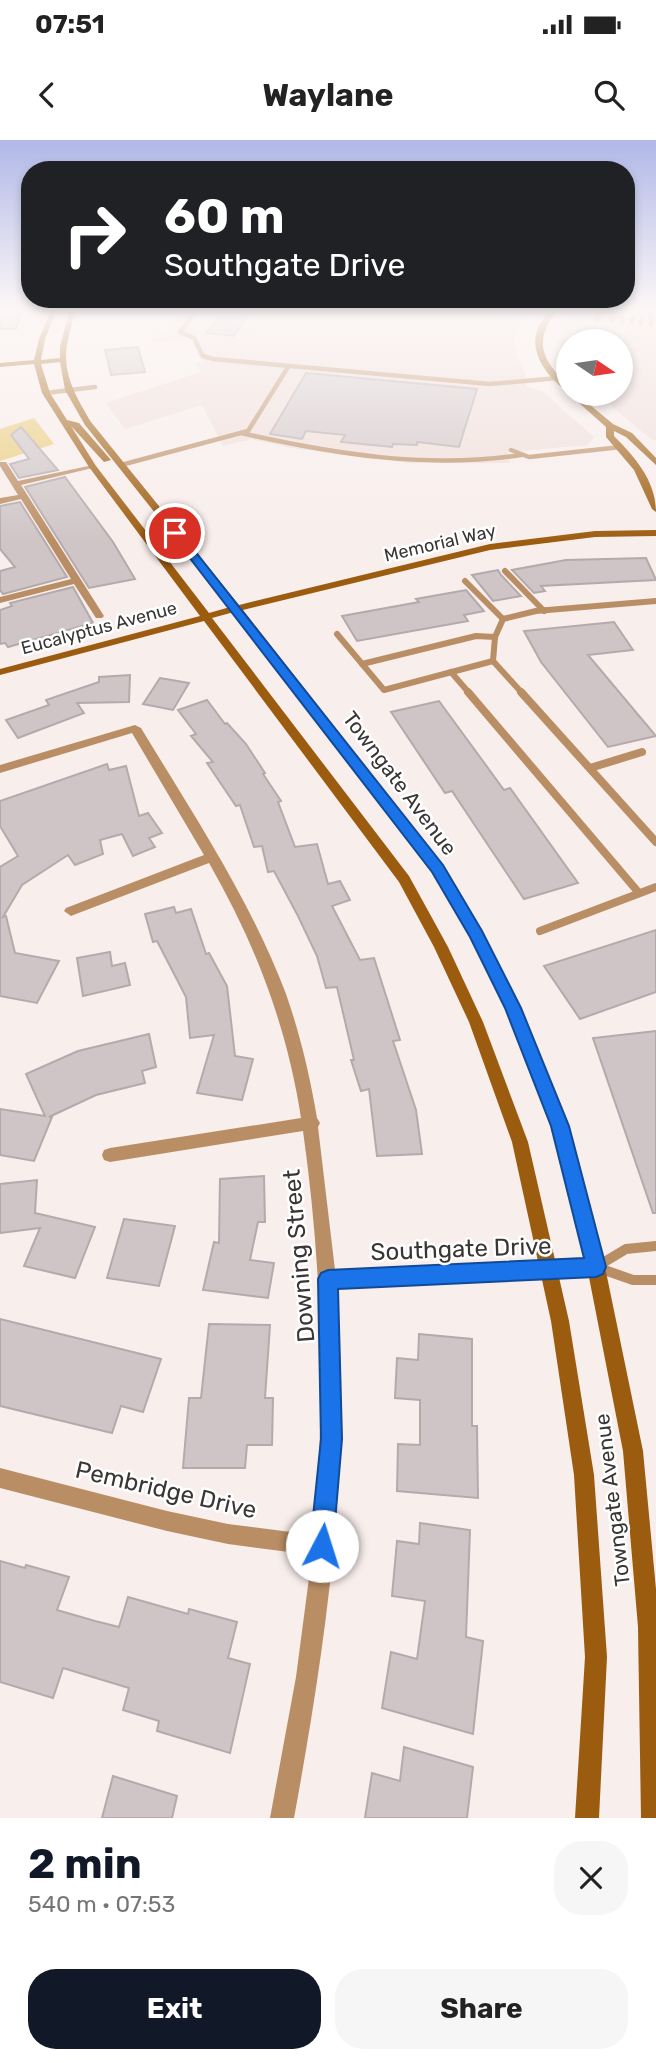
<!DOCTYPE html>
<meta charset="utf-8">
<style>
body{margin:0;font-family:Rubik,sans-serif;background:#f6f6f6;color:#222;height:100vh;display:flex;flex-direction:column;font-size:26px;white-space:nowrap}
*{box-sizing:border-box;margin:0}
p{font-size:23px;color:#767676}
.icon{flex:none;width:38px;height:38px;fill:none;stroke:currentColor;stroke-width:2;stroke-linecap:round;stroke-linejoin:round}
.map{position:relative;height:1678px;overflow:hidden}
.drawer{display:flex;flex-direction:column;background:#fff;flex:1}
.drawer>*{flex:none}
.banner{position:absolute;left:21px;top:21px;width:614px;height:147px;border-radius:28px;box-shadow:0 4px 10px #0003;background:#202124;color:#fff;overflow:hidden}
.needle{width:46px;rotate:103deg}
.buttons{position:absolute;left:556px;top:189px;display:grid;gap:14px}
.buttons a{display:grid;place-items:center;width:77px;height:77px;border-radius:50%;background:#fff;box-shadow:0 4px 10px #0003;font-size:35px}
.pin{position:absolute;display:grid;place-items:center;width:60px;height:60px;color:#fff;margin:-30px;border:4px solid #fff;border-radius:50%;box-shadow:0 2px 7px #0007}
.me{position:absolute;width:77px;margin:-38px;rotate:5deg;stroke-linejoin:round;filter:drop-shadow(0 0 5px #0008)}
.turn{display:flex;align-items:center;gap:24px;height:147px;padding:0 28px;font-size:32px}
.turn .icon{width:91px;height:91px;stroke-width:2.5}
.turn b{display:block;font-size:49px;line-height:60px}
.round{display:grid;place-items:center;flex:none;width:74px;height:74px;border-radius:28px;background:#f6f6f6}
.summary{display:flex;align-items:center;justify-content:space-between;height:119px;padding:0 28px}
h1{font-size:42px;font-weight:700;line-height:52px;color:#111827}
.action{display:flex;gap:14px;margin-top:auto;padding:14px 28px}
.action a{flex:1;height:80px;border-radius:28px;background:#111827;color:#fff;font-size:28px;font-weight:700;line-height:80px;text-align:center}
.action a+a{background:#f6f6f6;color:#222}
.status{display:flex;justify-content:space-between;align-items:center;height:49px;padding:0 35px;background:#fff;direction:ltr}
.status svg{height:19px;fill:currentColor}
header{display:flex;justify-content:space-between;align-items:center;height:91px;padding:0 28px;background:#fff;font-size:32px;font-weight:700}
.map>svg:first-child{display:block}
.built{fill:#efded9}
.green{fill:#e9cc79}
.building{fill:#cfc5c6;stroke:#b4aaab;stroke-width:2}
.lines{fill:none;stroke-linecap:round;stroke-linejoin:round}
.lane-far3{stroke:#ba8e65;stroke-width:4.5}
.lane-far2{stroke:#ba8e65;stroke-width:6}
.lane-far1{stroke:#ba8e65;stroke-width:8}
.lane{stroke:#ba8e65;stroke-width:10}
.street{fill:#ba8e65;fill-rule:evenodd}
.secondary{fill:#9c5c0f;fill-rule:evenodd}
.route{fill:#1a73e8;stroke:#114b97;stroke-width:2}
.labels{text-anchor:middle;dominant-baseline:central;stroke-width:5;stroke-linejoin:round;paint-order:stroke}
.far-street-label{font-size:18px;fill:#3a3635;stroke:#fff}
.street-label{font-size:21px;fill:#3a3635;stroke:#fff}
.near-street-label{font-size:24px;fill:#3a3635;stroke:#fff}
</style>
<div class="status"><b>07:51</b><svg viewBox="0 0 49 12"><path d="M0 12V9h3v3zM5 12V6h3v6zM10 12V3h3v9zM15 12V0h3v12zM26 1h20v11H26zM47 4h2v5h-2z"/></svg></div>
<header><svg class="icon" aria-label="back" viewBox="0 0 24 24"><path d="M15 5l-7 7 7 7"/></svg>Waylane<svg class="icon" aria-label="search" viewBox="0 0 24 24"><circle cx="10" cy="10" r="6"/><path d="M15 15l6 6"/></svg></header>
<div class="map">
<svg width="656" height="1678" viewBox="0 0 656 1678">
<rect width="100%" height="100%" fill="#f8eeec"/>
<g class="built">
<polygon points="182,168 530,168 516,185 515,205 519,222 525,232 526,246 542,251 594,297 588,305 508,312 510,323 409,323 291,308 251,299 223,306 202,265 125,289 106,263 201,232 196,223 204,221 198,217 192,201 151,202"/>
<polygon points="581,168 656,168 656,300 651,299 597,254 621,254 621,201 569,201 569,226 563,216 559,200 562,189 568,178"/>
</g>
<polygon class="green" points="34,278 54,304 0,321 0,289"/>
<g class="building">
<polygon points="0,168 23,168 16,189 0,189"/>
<polygon points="226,168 252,168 234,196 206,193"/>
<polygon points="138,207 145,232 111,235 105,210"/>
<polygon points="306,233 477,249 459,307 417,302 417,305 393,304 392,307 341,302 345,295 306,291 302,299 270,294"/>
<polygon points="21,287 58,330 19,338 10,324 29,319 11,295"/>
<polygon points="65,337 113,402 135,439 89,448 25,347"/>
<polygon points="20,362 67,437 3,454 0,450 0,431 15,427 0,409 0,366"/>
<polygon points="646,418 656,440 541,446 545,451 534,453 512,430 566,420"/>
<polygon points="498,430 501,435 521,456 493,461 472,435"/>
<polygon points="73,447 93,483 8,507 5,503 0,504 0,470 12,466 10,463"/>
<polygon points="466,450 484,471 464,475 468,481 357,501 342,476 419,462 416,459"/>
<polygon points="614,482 633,510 588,515 656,596 608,607 541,522 524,491"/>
<polygon points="130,535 129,562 77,563 84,573 18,598 6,580 49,565 46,560 99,542 99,537"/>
<polygon points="160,538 189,543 173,570 143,564"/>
<polygon points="207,560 225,584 227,583 246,604 265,633 263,634 281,661 278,662 295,707 317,704 328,744 340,741 350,760 332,766 360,820 374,818 400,900 393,901 416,970 422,1014 377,1016 369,949 361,951 351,920 354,920 337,847 326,848 317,816 298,776 274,731 268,732 262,706 254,707 240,665 236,666 207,623 213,622 191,596 196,594 178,570"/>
<polygon points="439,561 504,650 510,648 578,743 524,759 452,651 445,653 391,572"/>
<polygon points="107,624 109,630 126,626 139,676 148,673 162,693 149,698 155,707 133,716 122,694 100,700 103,714 75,725 68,715 22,745 3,777 6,776 15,813 59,821 37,863 0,856 0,727 18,716 0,686 0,661"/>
<polygon points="174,767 176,773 191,769 206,814 209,813 227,846 235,916 253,919 242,960 197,953 214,895 190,898 186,857 157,801 153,802 145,774"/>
<polygon points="656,790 656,852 580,879 544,826"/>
<polygon points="110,812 112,826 125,823 130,845 83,856 77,818"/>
<polygon points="656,891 656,1073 653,1073 593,898"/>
<polygon points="149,894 156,927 142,931 145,943 96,955 49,977 52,977 34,1021 0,1015 0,969 45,976 26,934 78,911"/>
<polygon points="264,1036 265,1082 258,1082 250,1120 274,1123 268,1158 203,1150 214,1102 219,1103 220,1039"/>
<polygon points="37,1040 35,1073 95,1087 75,1138 24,1126 40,1088 0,1093 0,1044"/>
<polygon points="124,1079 175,1086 159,1146 107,1138"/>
<polygon points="0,1179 161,1219 143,1272 121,1266 112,1293 0,1266"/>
<polygon points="209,1184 270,1185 265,1258 273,1258 272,1305 247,1305 245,1328 183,1328 189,1258 201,1258"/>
<polygon points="419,1194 472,1199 472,1286 477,1286 478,1358 397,1351 398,1304 420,1305 420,1260 395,1258 397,1218 418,1220"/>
<polygon points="420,1383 470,1390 466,1497 483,1501 473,1594 382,1568 391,1512 417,1519 425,1461 392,1456 397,1401 419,1404"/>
<polygon points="0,1421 25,1428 26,1425 69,1437 57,1470 95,1481 119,1487 128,1457 188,1474 189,1469 237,1482 228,1518 250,1524 230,1613 157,1591 159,1581 123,1570 129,1548 63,1528 53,1558 0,1542"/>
<polygon points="404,1607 473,1627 467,1678 365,1678 372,1633 400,1641"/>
<polygon points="113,1636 177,1656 172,1678 102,1678"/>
</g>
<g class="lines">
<g class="lane-far3">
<polyline points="199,168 180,192 194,198 203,216 213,219 490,244 569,237"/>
<polyline points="618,168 618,171"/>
<polyline points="627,168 627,171"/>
<polyline points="638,168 638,172"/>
<polyline points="622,176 622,182"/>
<polyline points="632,177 632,182"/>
<polyline points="597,180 598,174"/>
<polyline points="612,181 613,175"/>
<polyline points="641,183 642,178"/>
<polyline points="651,184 652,168"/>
<polyline points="46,253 95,247"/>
<path d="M241 293C334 314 426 329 521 315"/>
<polyline points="511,310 529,317 621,307"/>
<polyline points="121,325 248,291 288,227"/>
</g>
<g class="lane-far2">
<polyline points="505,431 544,471"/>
<polyline points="465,441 503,479"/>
<polyline points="337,494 384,550 493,521"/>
<polyline points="362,524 476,496 495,497"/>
<polyline points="451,532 470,554"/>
<polyline points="523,554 493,521 495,497 503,479 536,471 656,461"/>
</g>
<g class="lane-far1">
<polyline points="468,552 639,753"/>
<polyline points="521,552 656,702"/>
<polyline points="590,628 642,612"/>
<polyline points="540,791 656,747"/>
</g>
<g class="lane">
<polyline points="596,1127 626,1109 656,1106"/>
<polyline points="596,1127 633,1140 656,1140"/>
</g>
<g class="street">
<polygon points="0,322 6,322 18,341 93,325 97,327 21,345 104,476 102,478 96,478 74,444 0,463 0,457 71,439 21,359 0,364 0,358 18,355 0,326"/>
<path d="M135 585 141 588C193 674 250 759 286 854 300 894 310 936 317 978L320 983 318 987 335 1130 596 1119 602 1121 605 1127 602 1133 596 1135 336 1147C352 1325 326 1503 294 1678H270L296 1537 312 1415 228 1404 167 1391 0 1348V1328L167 1371 228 1384 314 1395C326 1260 322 1126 303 991L110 1022 104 1020 102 1015 104 1010 110 1008 301 978C287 886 255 803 209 723L76 774 71 776 64 771 66 768 204 715 132 593 0 633V625Z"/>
</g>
<g class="secondary">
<path d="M52 168H58L45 199 41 220 60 218V207L70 168H76C73 180 69 193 67 205 62 234 77 258 91 282L239 465 490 404 595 391 656 390V396L595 397 490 410 243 470 443 726 482 791 520 868 568 986 605 1127 643 1311 656 1449V1678H641L638 1487 623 1311 587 1127 552 986 506 868 471 796 433 732 234 472 212 478 409 736 448 807 483 882 528 1002 569 1181 594 1335 607 1517 599 1678H575L585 1517 574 1335 551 1181 512 1002 469 882 434 807 399 742 204 481 0 535V529L200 476 89 327 42 253 34 224 0 227V223L34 220 39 199ZM60 222 65 250 85 285 230 467 209 473 96 326 71 286 104 322 111 320 79 283 67 280 50 253 41 224Z"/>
<path d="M553 168H559C533 200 540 218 569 246V252C550 241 529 214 537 191 540 182 546 175 553 168Z"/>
<path d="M569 254H577L613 284 632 293 656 318V325L626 297 614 291V296C635 317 656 341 656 372L652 369 634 330 606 297V287Z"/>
</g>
</g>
<linearGradient id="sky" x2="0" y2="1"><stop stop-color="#b1b8e8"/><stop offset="0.42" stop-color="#fcf7f6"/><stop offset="1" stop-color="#fcf7f6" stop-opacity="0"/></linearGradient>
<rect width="656" height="403" fill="url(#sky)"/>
<polygon class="route" points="172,391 179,391 443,725 482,791 521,868 569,986 606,1127 603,1134 596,1137 338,1149 342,1299 333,1406 330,1415 322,1418 314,1415 310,1406 321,1299 318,1139 321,1133 328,1130 584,1118 551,986 505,868 470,797 432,732 172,395"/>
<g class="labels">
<g class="far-street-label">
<text transform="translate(440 403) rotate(-13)">Memorial Way</text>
<text transform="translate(99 488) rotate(-15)">Eucalyptus Avenue</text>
</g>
<g class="street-label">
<text transform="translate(400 643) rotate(53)">Towngate Avenue</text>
<text transform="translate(612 1360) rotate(-97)">Towngate Avenue</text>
</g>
<g class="near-street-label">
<text transform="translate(461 1109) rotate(-2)">Southgate Drive</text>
<text transform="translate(299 1116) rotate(-95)">Downing Street</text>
<text transform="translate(166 1350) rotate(13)">Pembridge Drive</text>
</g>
</g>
</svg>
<div class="buttons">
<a><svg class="needle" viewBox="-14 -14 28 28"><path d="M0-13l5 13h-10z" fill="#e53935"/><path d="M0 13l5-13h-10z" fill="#767676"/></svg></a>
</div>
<div class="pin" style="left:175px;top:393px;background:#d93025"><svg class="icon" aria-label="arrive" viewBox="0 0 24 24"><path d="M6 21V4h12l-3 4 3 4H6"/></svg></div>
<svg class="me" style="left:322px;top:1406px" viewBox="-20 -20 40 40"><circle r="19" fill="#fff"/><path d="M0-13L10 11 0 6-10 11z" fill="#1a73e8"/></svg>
<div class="banner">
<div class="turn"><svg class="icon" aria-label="right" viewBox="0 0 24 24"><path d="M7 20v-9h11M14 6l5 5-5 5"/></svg><div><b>60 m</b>Southgate Drive</div></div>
</div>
</div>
<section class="drawer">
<div class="summary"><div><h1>2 min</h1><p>540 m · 07:53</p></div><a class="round"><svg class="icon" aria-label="close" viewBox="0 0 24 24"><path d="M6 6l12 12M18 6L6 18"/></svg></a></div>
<div class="action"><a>Exit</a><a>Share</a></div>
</section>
